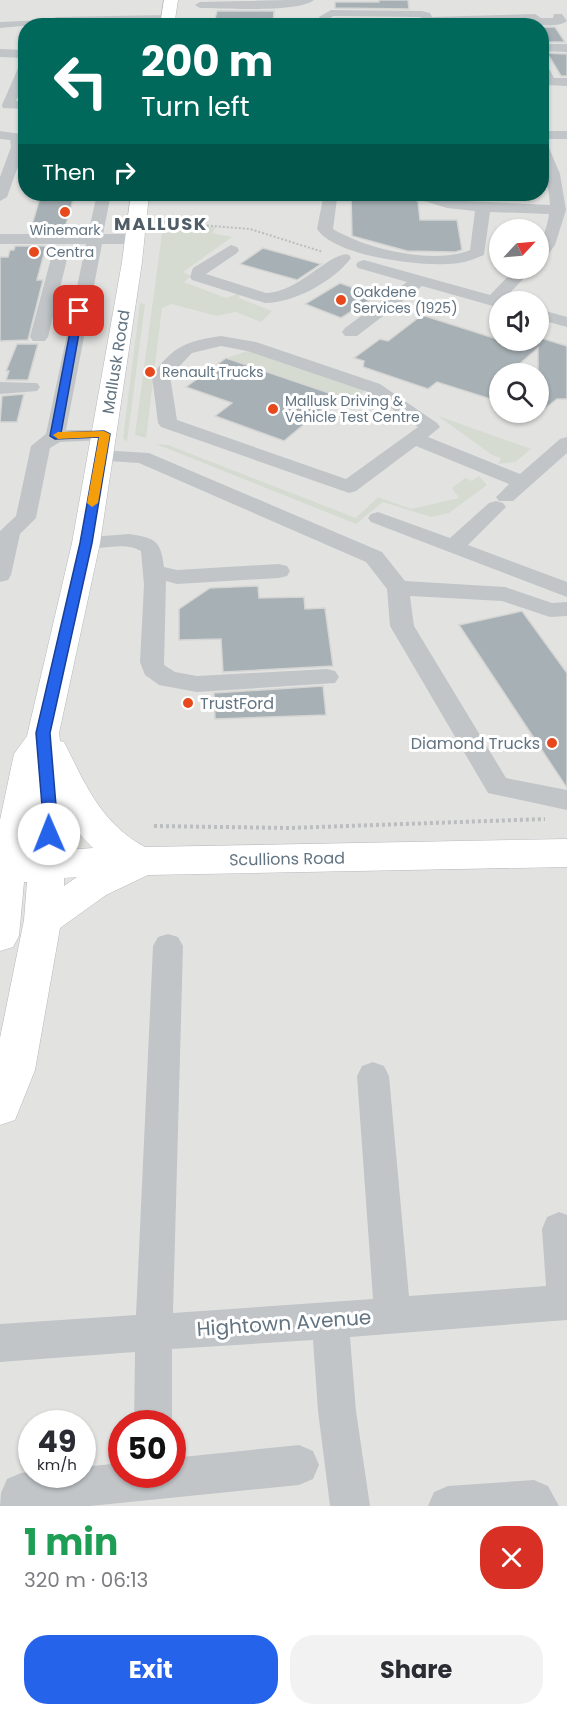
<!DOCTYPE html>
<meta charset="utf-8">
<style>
body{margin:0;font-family:Poppins,sans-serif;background:#f2f2f3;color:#2b2b33;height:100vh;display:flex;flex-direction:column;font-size:22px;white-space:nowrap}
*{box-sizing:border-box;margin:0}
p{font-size:20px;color:#7c7c81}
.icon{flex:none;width:33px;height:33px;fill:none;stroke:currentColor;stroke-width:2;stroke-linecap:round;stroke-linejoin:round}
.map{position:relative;height:1506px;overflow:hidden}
.panel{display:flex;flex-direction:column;background:#fff;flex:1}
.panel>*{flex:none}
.hud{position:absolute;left:18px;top:18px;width:531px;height:183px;border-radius:24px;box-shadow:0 2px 4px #0004;background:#00695c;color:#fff;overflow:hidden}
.needle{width:39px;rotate:64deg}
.buttons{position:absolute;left:489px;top:219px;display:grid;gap:12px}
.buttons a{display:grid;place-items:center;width:60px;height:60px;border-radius:50%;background:#fff;box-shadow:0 2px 4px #0004;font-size:30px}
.speed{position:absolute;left:18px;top:1410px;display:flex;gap:12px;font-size:30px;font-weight:700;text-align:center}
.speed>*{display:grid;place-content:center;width:78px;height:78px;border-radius:50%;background:#fff;box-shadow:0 2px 4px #0004;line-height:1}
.speed small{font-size:15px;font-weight:400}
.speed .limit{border:9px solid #d22;background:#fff;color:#111}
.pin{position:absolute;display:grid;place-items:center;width:51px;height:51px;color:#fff;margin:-26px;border-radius:12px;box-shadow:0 3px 9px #0006}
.me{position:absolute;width:66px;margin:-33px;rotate:359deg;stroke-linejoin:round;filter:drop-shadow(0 0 4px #0008)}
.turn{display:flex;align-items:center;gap:21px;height:126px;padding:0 24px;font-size:27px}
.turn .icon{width:78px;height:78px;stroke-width:2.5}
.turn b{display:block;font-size:42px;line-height:51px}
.then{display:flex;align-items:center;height:57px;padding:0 24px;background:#0003;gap:12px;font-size:22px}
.round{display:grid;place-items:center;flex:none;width:63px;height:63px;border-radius:24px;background:#f2f2f3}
.head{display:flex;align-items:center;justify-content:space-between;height:102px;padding:0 24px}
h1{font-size:36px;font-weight:700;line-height:45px;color:#1e9e55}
.action{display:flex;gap:12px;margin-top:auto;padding:12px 24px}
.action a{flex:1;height:69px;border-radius:24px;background:#2563eb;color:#fff;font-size:24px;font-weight:700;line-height:69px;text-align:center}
.action a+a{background:#f2f2f3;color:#2b2b33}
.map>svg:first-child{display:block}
.built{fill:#e2e3e1;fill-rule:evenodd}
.green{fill:#d5dbd1}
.building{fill:#a7b0b5;stroke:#d5d5d3;stroke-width:1.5}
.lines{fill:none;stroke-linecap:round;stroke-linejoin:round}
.major-casing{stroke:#b4b8bc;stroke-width:1}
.path-far1{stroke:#bbbdbf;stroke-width:2;stroke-dasharray:2 2;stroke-linecap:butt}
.path{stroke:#bbbdbf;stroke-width:4;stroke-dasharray:3 3;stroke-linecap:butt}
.minor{fill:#c1c5c8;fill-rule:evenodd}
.major{fill:#fff;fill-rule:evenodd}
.route{fill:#2563eb;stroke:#184099;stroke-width:1.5}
.slow{fill:#f59e0b}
.poi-dot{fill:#e8491c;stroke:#fff;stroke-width:2}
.labels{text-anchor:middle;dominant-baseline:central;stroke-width:6;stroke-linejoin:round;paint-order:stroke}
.far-poi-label{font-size:14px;fill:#627482;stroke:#fff;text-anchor:start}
.street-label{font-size:16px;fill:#627482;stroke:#fff}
.poi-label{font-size:16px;fill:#627482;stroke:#fff;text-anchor:start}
.far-district-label{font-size:18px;font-weight:bold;letter-spacing:1.5px;fill:#505d67;stroke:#fff}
.near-street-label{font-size:20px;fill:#627482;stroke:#fff}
</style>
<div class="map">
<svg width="567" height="1506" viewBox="0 0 567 1506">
<rect width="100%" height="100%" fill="#f4f4f0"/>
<path class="built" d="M0 0H567V1506H0ZM26 26H542V194H26ZM500 230H538V268H500ZM500 302H538V340H500ZM500 374H538V412H500ZM32 1424H82V1474H32ZM122 1424H172V1474H122Z"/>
<g class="green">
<polygon points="183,225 216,227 212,233 232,237 183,272 191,276 184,282 226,298 240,293 239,298 272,311 261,322 236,312 217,316 171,304 162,308 146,438 135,435 162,233"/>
<polygon points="140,303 145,304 127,442 123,438"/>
<polygon points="247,351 362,388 364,392 355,398 338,396 224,359"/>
<polygon points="438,416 531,449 515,462 498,464 501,458 492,455"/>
<polygon points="156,444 168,445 356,518 378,497 411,509 459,498 452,488 465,478 472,481 479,476 487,485 449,513 431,517 383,502 356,524"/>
</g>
<g class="building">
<polygon points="379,0 408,0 409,9 335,8 335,2 379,2"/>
<polygon points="217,11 274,11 273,26 213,26"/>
<polygon points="335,18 410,19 411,26 335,26"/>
<polygon points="542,27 555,27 565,42 542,42"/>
<polygon points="547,53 567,54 567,76 561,76"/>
<polygon points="41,194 74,196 65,228 50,229 49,232 30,232"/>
<polygon points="351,194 407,194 410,199 418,201 420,220 457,220 462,250 455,252 407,251 352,236"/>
<polygon points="15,246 46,246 37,280 43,280 28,340 0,341 0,257 8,257 10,250 14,250"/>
<polygon points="263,248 321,264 297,280 240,264"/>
<polygon points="340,283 376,296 341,318 305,304"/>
<polygon points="422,315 500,340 538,340 538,337 567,346 567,399 557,399 538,414 538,348 508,374 500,374 500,402 437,382 428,389 363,367 364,361 354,358 380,339 388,341"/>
<polygon points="17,344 38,344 28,380 6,380 9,371 6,371"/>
<polygon points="226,358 338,396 284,441 215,416 232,403 186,387"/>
<polygon points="24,394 17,422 0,422 2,396"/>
<polygon points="258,586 259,598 304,597 305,609 325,608 333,666 223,672 221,639 179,640 179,609 210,588"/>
<polygon points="522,611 567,673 567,788 459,625"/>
<polygon points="323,686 326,715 215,719 214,693"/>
</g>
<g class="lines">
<defs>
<g id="major">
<polygon points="164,0 178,0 174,26 160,26"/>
<path d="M131 194H149L142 262 100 543 59 733 60 741 64 742 68 750C88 790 104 825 145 847L567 839V867L148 875 106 895 60 928 35 1070 15 1120 0 1125V1038L24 920 27 882H24L19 936 13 947 0 951V820L14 754 27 736 72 543 122 262ZM67 815 83 838 93 848 66 850ZM77 877 64 886V878Z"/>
</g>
</defs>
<use href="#major" class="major-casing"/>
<polyline class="path-far1" points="163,222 250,229 323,252"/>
<polyline class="path" points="154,826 290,828 545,819"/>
<g class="minor">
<path d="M287 0H314C298 13 224 8 200 8L195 5 200 2Z"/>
<path d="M331 10 422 11 430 13 432 17 535 14 541 18H553L554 14H562L567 21C559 27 539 27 532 20L434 23V26H423L421 17 333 16 331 18 332 26H320L319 17Z"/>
<polygon points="168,15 172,16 172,20 57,23 0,28 0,22 45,20 57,17"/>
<polygon points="542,44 567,44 567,52 542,51"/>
<polygon points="0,49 26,50 26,58 0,57"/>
<polygon points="22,59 26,59 26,78 16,101 26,101 26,109 3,108 2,105"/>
<polygon points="542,62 546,63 554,78 567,78 567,86 546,85 542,77"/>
<polygon points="0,131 21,134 25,147 7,197 0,201 0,177 11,147 10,140 0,139"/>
<rect x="542" y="131" width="25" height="8"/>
<path d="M542 142 547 143 560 174 566 210 555 245 544 260 538 262C538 242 547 232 549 214L490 212 484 255C472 260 461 264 448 264 417 266 335 256 317 229L323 198 326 194H341L337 199 333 229C366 249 434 265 470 250L475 211 447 208 411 197 409 194H428L465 201 550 205C549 183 540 163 542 142Z"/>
<polygon points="97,194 111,194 103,234 134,234 142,239 134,244 102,244 66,430 111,430 114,434 111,438 104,440 60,442 50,448 36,518 20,534 11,575 8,580 0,582 0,531 16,516 31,446 46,434 86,244 0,244 0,234 88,234"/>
<path d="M231 245 237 247 239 250 237 253 206 274 266 293C299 293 331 250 349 255L351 258C334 281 294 303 265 303L192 280 190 277 193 268Z"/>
<polygon points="61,246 69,251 48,337 45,341 33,341 30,337 53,251"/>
<polygon points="364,260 490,295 516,268 534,268 504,299 507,302 500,302 500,308 422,286 357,336 345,336 342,332 345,328 407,282 358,268 356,265 358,262"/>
<polygon points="538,309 567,317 567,327 538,319"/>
<path d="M221 336 256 342 380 384 437 423 440 427 428 437 520 474 560 439 567 437V453L513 501H499L496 497 509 484 416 446 356 491 349 493 161 427 158 423 152 376C173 346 186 341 221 336ZM221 346 247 351 368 392 418 427 346 479 177 420 170 376 192 353Z"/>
<polygon points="0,382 37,383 40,387 37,391 0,394"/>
<polygon points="100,450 149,453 382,552 405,581 505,587 552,603 567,602 567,616 550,617 502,601 410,596 414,626 506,778 567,790 567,810 488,793 390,626 387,589 366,562 139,463 93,460 90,456 93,452"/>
<polygon points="496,501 503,503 506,507 468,545 567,582 567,597 371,522 368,518 371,514 378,512 450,538 489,503"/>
<path d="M129 534C156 538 161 541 164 567L177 570 279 564 287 566 290 571 287 576 279 578 177 584 166 581 164 665 175 672 197 676 327 669 335 671 339 677 335 683 197 692 159 685 145 675 140 662 144 585 141 551C122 540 98 552 78 548L75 543 78 538Z"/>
<polygon points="168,934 178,937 183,946 173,1313 373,1299 357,1076 362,1066 373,1062 384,1066 389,1076 409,1296 546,1286 542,1229 547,1217 559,1212 567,1215 567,1320 350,1337 356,1411 370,1506 330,1506 318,1411 313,1340 172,1349 172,1424 134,1424 135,1352 0,1362 0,1324 136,1315 153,946 158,937"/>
<polygon points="299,1445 313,1451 319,1465 313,1479 299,1485 90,1506 0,1506 1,1493 7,1479 21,1473 32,1472 32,1474 82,1474 82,1467 122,1463 122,1474 172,1474 172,1458"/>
<polygon points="534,1480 548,1486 559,1506 428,1506 434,1492 448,1486"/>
</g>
<use href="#major" class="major"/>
</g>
<polygon class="route" points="79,308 83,311 61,433 104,431 110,434 92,543 50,733 57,818 54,838 44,838 42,834 43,818 36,733 80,543 99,437 55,439 50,436 74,311"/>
<polygon class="slow" points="104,431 110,434 98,503 92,507 87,503 99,437 58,439 53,435 58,432"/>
<g class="poi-dot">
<circle cx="65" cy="212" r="6"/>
<circle cx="34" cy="252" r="6"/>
<circle cx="341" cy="300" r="6"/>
<circle cx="150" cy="372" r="6"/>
<circle cx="273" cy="409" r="6"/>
<circle cx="188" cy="703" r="6"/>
<circle cx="552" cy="743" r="6"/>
</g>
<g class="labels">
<g class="far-poi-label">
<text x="65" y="230" text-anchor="middle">Winemark</text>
<text x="46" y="252">Centra</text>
<text x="353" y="292">Oakdene<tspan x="353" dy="16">Services (1925)</tspan></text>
<text x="162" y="372">Renault Trucks</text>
<text x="285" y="401">Mallusk Driving &amp;<tspan x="285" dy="16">Vehicle Test Centre</tspan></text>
</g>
<g class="street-label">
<text transform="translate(116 362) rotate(-81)">Mallusk Road</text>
<text transform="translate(287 859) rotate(-1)">Scullions Road</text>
</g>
<g class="poi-label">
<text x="200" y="703">TrustFord</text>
<text x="540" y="743" text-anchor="end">Diamond Trucks</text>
</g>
<g class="far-district-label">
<text x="161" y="223">MALLUSK</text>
</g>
<g class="near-street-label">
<text transform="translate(284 1323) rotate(-4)">Hightown Avenue</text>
</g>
</g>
</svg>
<div class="buttons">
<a><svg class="needle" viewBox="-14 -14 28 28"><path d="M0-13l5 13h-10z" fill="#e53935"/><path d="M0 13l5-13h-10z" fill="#7c7c81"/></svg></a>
<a><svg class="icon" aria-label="sound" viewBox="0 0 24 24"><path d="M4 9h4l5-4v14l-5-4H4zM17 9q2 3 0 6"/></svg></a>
<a><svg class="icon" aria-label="search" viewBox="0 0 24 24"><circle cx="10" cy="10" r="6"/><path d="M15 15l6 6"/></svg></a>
</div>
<div class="speed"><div>49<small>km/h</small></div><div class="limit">50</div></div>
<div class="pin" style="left:79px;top:311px;background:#d93025"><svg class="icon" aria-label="arrive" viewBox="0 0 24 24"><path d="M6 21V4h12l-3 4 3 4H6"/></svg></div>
<svg class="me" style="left:49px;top:834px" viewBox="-20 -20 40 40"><circle r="19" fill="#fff"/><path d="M0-13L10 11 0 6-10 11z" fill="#2563eb"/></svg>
<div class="hud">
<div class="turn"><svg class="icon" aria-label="left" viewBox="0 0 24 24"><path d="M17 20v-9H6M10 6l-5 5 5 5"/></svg><div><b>200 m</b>Turn left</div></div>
<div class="then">Then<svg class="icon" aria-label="right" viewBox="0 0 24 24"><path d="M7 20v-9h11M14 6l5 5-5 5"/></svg></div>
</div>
</div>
<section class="panel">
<div class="head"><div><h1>1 min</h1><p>320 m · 06:13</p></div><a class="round" style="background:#d93025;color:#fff"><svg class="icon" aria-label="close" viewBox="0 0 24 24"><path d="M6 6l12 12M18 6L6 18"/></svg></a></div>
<div class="action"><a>Exit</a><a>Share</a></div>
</section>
